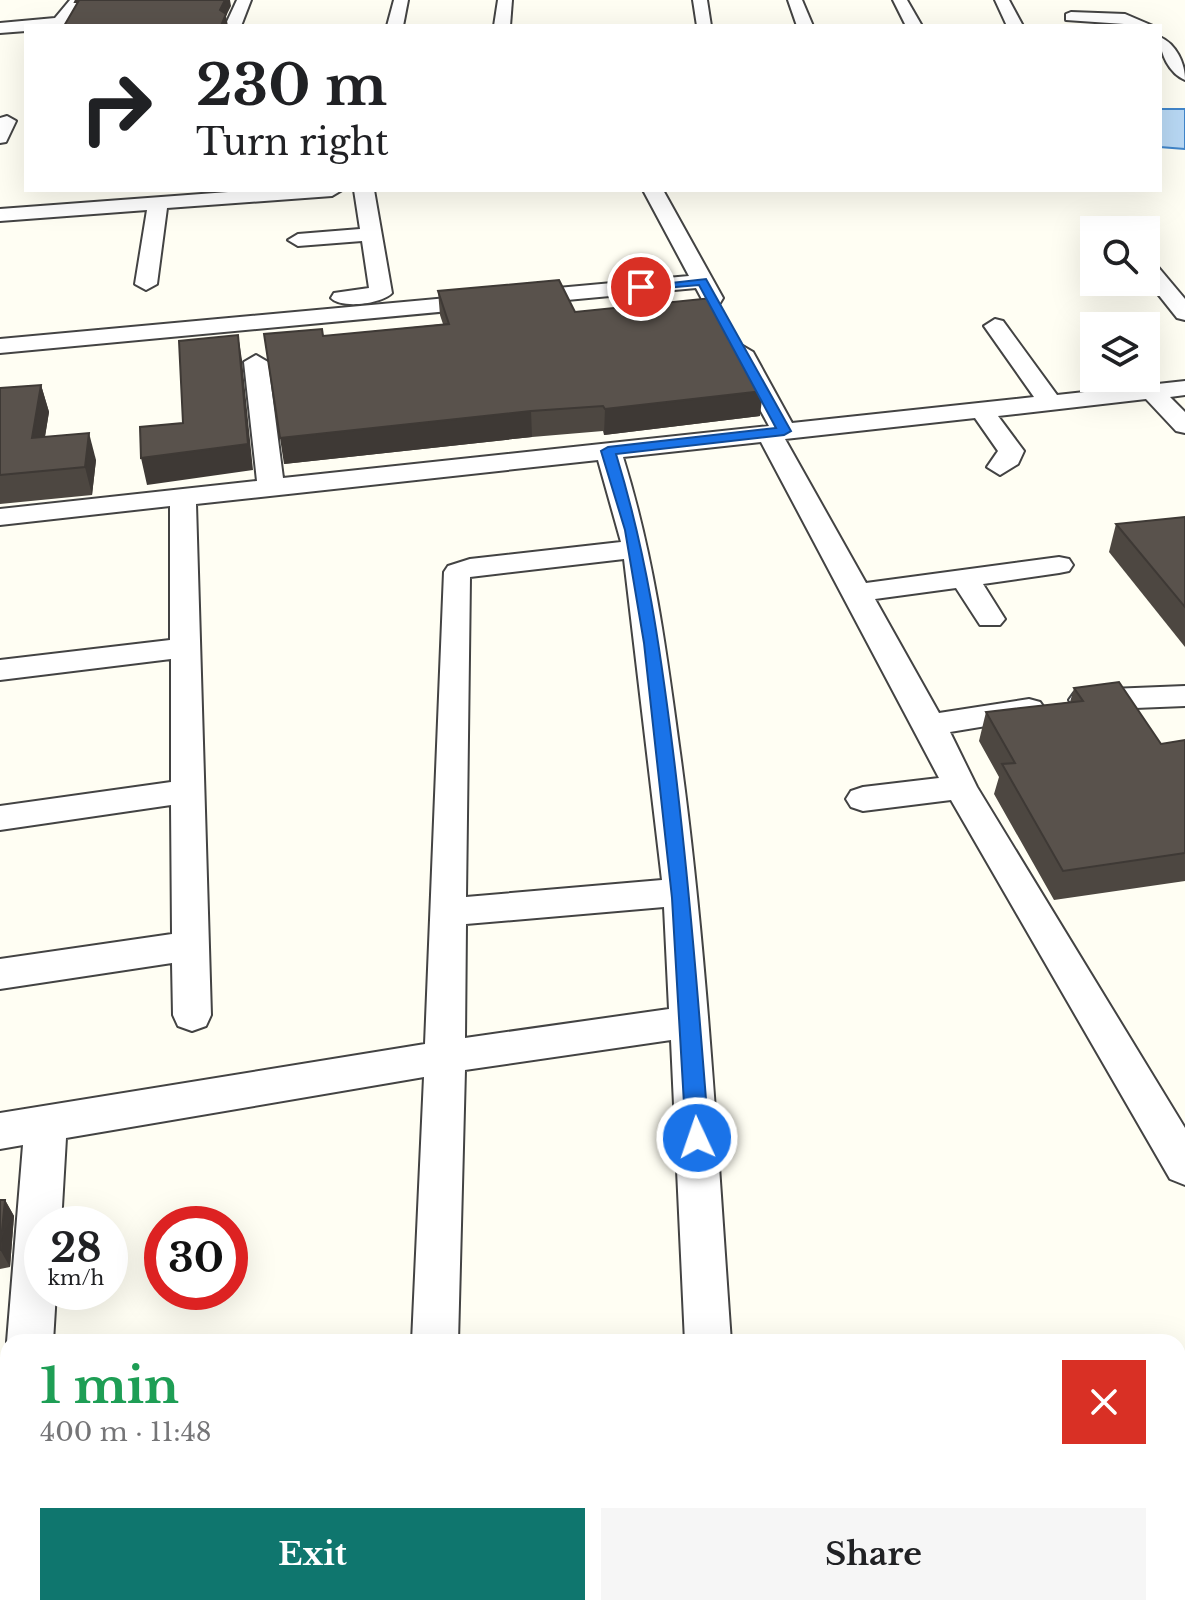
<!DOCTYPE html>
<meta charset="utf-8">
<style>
body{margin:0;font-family:"Libre Baskerville",serif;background:#f6f6f6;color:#202124;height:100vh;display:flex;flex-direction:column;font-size:30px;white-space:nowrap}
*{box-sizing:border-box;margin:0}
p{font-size:26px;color:#757577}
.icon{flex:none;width:44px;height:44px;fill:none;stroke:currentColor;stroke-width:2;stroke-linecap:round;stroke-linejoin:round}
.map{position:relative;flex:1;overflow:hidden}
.sheet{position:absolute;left:0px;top:1334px;width:1186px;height:282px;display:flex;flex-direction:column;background:#fff;border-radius:24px 24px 0 0;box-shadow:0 8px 32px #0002}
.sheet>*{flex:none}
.hud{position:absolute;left:24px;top:24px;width:1138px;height:168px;border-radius:0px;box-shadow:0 8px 32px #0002;background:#fff;color:#202124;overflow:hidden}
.buttons{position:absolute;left:1080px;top:216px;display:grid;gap:16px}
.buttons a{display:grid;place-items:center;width:80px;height:80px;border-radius:0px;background:#fff;box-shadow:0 8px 32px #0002;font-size:40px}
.speed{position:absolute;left:24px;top:1206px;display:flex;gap:16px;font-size:40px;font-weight:700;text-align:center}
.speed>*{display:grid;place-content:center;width:104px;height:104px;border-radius:50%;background:#fff;box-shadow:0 8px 32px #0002;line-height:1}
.speed small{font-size:20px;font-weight:400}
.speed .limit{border:12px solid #d22;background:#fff;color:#111}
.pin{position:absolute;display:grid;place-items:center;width:68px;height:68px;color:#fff;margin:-34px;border:4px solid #fff;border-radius:50%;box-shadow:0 2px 8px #0007}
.me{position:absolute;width:88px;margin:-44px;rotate:357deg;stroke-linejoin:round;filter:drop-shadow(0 0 6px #0008)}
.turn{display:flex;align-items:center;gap:28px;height:168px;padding:0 40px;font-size:36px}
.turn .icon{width:104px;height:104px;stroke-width:2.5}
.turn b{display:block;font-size:56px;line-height:68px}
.round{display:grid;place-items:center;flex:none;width:84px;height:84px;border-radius:0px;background:#f6f6f6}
.headline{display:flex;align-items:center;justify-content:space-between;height:136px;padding:0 40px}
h1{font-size:48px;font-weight:800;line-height:60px;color:#1e9e55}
.button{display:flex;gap:16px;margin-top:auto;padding:16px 40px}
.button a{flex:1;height:92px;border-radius:0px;background:#0f766e;color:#fff;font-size:32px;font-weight:800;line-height:92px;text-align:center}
.button a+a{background:#f6f6f6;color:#202124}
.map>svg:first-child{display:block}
.water{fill:#b9d9f5;stroke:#4186cb;stroke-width:2}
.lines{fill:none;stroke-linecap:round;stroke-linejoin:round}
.minor-casing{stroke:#434343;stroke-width:4}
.minor{fill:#fff;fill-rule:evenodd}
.wall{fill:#4d4741}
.shaded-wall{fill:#3e3935}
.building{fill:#59524c;stroke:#3e3935;stroke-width:2}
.route{fill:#1a73e8;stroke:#114b97;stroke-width:2}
</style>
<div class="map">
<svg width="1185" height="1615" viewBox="0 0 1185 1615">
<rect width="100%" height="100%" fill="#fffef3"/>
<polygon class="water" points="1160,109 1185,109 1185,149 1160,147"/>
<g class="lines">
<defs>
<g id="minor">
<polygon points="70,0 85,0 65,25 26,26 26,31 0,33 0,23 55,18"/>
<polygon points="237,0 251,0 241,26 225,26"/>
<polygon points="394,0 408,0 403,26 387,26"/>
<polygon points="498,0 512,0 510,26 494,26"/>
<polygon points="693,0 707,0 711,26 697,26"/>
<polygon points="788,0 802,0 813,26 797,26"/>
<polygon points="893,0 907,0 922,26 906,26"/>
<polygon points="995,0 1009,0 1023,26 1007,26"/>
<polygon points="1071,12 1125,14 1153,26 1066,20 1066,14"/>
<path d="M1160 37C1176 44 1185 63 1185 80 1169 73 1160 54 1160 37Z"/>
<polygon points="7,116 16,121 6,142 0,143 0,118"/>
<polygon points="255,190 342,190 332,196 167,208 157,284 146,290 135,284 147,210 0,221 0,209"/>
<path d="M354 190H374L392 293C382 304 341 309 331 298L334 293 369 288 362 241 298 246 288 240 298 234 360 229Z"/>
<polygon points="643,190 663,190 723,298 720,303 704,303 696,288 0,353 0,339 689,276"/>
<polygon points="1146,259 1153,261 1185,299 1185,320 1177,318 1146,279"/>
<path d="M995 319 1003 321 1057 395 1185 381V395L1170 397 1185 412V433L1176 431 1146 399 998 416 1024 451 1018 464 1000 475 987 467 998 451 975 418 785 439 866 583 1059 557 1069 559 1073 565 1069 571 1059 573 983 584 1005 619 1000 625H980L956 588 875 599 939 713 1029 699 1040 702 1045 709 1040 716 1029 719 950 732 977 787 1185 1128V1185L1170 1179 951 800 863 811 851 807 846 799 851 791 863 787 939 778 761 442 623 457C654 557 666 649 680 753 707 949 717 1144 731 1342H685L671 1040 465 1070 458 1342H412L424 1077 66 1138 61 1224H42V1292H56L53 1342H8V1345L7 1342 23 1145 0 1149V1113L425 1044 444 572 448 566 470 559 621 542 598 460 196 504 211 1015 206 1026 192 1031 178 1026 173 1015 172 963 0 989V959L172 934 171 805 0 830V806L171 782V659L0 680V660L170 640V506L0 525V509L257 481 244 362 256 355 268 362 283 478 769 426 729 352 741 345 753 352 792 423 1034 397 984 326ZM624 559 662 880 466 897 470 577ZM664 907 669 1009 465 1038 466 924Z"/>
<polygon points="1185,686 1185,706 1085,710 1074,707 1069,700 1074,693 1085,690"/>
<polygon points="8,1583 8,1608 38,1608 38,1615 0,1615 0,1586"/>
<polygon points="406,1608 460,1608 459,1615 405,1615"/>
<rect x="695" y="1608" width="54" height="7"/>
</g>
</defs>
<use href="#minor" class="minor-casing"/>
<use href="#minor" class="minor"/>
</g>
<g class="wall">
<polygon points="438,291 575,312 760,416 604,435 603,431 532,437 284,464 323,336 443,324 440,315"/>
<polygon points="41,385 49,412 45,437 96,460 92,495 0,504 0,388"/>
<polygon points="1185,517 1185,647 1109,552 1116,524"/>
<polygon points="1074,688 1161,744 1185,740 1185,881 1054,900 994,794 999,777 979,741 986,712 1070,702"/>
<polygon points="0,1200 5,1200 14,1216 10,1267 0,1269"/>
</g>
<g class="shaded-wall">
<polygon points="225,0 230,0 231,6 226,16 228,26 221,26 220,10"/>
<polygon points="238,335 242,360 253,470 147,485 141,458 248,444"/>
<polygon points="41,385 49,412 40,465 32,438"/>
<polygon points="763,391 760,416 604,435 605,409"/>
<polygon points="531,411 532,437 284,464 280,438"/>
<polygon points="89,433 96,460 92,495 85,467"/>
<polygon points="5,1200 14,1216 10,1267 1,1251"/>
<polygon points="53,1608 58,1608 63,1615 39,1615 36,1612"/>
<polygon points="265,1608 268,1608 271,1615 265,1615"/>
</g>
<g class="building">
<polygon points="76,0 225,0 220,10 226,14 221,26 64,26 78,2 75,2"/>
<polygon points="559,280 575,312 712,298 763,391 605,409 603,406 531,411 280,438 264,334 322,329 323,336 449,324 438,291"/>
<polygon points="238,335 248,444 141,458 140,427 183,423 179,341"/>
<polygon points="41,385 32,438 89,433 85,467 0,475 0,388"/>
<polygon points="1185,517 1185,607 1116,524"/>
<polygon points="1119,682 1161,744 1185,740 1185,853 1063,871 1002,764 1015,763 986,712 1083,701 1074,688"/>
<polygon points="0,1200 5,1200 0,1251"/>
<polygon points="36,1608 53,1608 36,1612"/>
<rect x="57" y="1608" width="208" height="7"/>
</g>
<path class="route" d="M706 279 791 431 784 435 616 454C647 555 660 647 673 751 689 880 699 1009 709 1138L705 1145 697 1148 689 1145 686 1138 672 898 644 643 625 530 601 451 608 447 776 428 699 285 641 290 636 287Z"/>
</svg>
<div class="buttons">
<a><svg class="icon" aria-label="search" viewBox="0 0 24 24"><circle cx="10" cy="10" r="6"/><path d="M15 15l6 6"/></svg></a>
<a><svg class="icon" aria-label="layers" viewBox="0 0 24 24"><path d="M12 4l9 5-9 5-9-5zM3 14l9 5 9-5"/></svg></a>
</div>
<div class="speed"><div>28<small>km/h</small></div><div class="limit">30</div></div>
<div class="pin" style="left:641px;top:287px;background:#d93025"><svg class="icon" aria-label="arrive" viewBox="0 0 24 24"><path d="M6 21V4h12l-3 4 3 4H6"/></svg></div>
<svg class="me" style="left:697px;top:1138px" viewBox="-20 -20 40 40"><circle r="17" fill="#1a73e8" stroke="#fff" stroke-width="3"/><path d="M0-11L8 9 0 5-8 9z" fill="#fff"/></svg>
<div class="hud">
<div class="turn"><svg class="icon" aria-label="right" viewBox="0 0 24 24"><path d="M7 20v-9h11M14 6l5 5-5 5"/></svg><div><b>230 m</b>Turn right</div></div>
</div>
<section class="sheet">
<div class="headline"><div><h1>1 min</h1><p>400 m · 11:48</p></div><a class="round" style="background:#d93025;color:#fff"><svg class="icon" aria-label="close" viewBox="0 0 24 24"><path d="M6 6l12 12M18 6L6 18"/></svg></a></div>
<div class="button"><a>Exit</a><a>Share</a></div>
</section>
</div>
